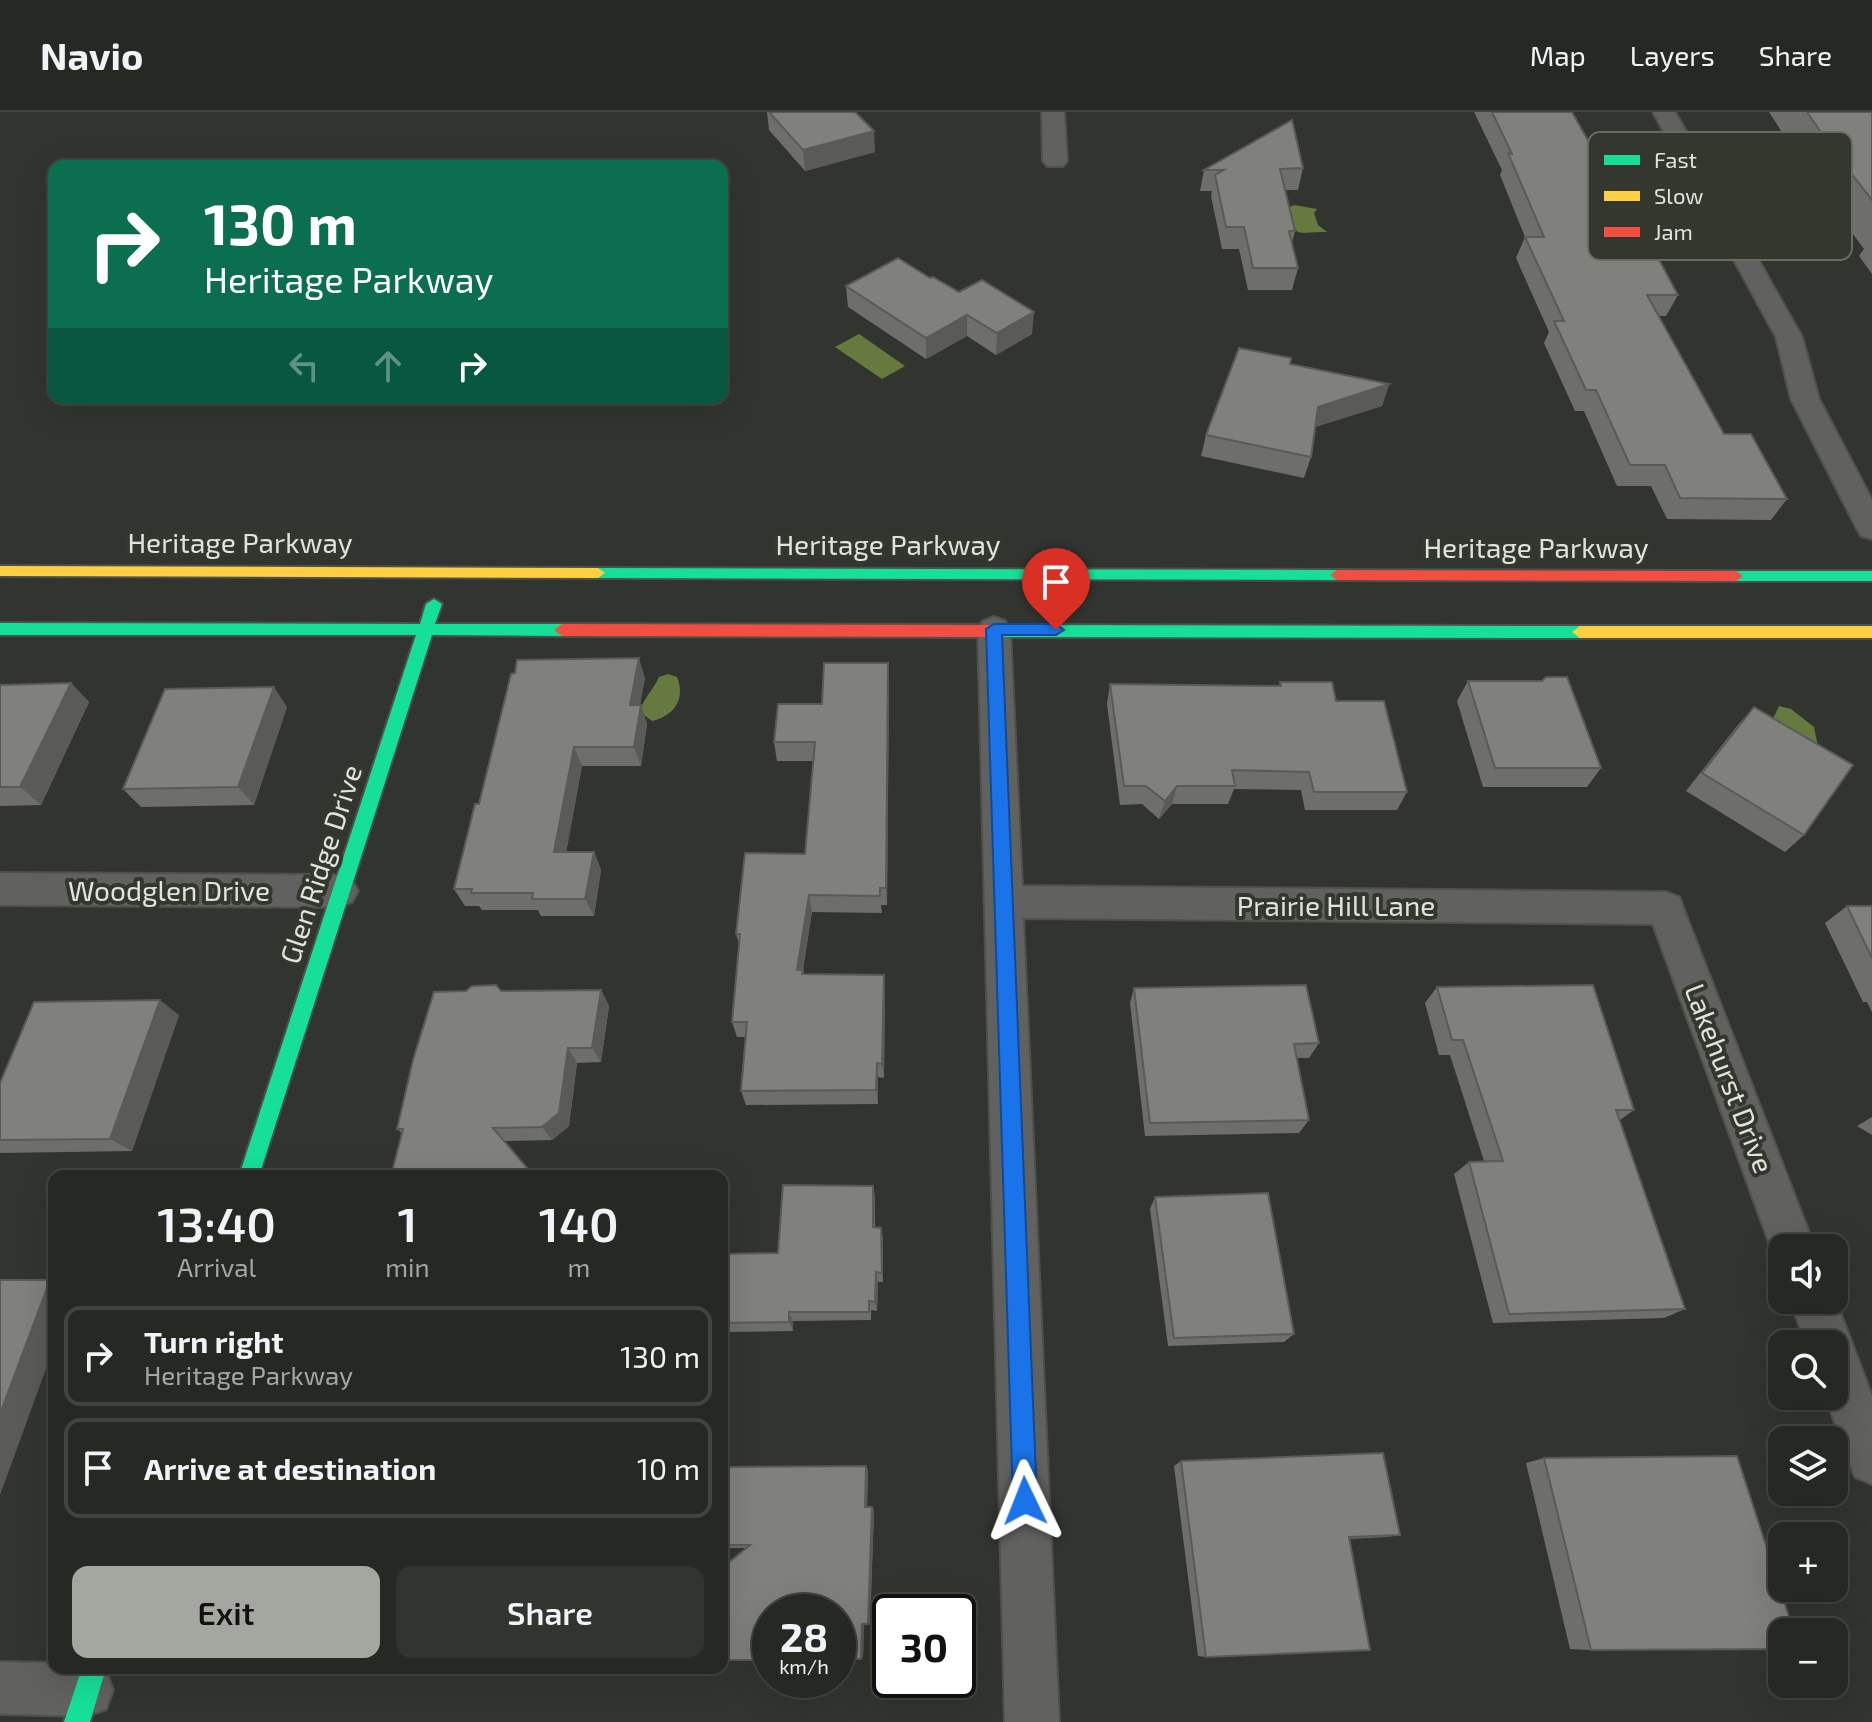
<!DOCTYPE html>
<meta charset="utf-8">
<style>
body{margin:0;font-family:"Exo 2",sans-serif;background:#323430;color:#f1f3f6;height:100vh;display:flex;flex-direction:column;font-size:30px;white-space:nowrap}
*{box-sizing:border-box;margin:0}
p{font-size:26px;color:#a4a6a6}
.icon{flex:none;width:44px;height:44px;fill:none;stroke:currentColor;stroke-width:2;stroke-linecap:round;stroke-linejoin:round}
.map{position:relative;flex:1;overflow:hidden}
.sheet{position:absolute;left:48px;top:1058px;width:680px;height:504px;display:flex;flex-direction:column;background:#262823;border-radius:16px;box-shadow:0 8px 32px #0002,0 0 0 2px #424441}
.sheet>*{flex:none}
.top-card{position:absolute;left:48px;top:48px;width:680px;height:244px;border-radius:16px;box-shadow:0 8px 32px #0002,0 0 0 2px #424441;background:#0b6e4f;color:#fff;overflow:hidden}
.fabs{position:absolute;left:1768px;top:1122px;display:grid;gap:16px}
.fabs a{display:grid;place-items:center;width:80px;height:80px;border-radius:16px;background:#262823;box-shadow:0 8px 32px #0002,0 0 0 2px #424441;font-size:40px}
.speed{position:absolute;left:752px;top:1482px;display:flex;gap:16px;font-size:40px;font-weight:700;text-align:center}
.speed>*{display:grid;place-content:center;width:104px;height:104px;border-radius:50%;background:#262823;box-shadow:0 8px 32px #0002,0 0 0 2px #424441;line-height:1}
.speed small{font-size:20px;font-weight:400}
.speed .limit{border:4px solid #111;border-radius:12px;background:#fff;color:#111}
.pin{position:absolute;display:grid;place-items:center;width:68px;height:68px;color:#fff;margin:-82px -34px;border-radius:50% 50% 50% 0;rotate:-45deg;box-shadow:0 0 8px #0007}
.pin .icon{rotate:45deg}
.me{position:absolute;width:88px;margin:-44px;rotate:358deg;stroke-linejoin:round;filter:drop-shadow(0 0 6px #0008)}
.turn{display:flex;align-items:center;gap:28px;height:168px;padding:0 24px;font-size:36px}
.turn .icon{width:104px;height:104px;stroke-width:2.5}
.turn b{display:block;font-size:56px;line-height:68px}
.lanes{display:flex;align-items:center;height:76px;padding:0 24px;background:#0003;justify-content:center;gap:40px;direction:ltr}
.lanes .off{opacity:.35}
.eta{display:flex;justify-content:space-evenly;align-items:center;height:136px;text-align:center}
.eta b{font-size:48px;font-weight:600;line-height:56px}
.primary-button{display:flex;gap:16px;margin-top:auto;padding:16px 24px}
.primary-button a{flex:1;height:92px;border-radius:16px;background:#a4a6a0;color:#111;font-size:32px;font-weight:600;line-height:92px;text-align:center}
.primary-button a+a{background:#323430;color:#f1f3f6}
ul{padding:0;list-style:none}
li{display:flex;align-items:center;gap:24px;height:100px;margin:0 16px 12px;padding:0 8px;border:4px solid #424441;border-radius:16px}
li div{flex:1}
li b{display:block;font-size:30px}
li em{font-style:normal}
header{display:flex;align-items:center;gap:48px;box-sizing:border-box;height:112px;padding:0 40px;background:#262823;border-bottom:2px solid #424441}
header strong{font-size:38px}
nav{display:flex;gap:44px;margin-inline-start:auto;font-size:28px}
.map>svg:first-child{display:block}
.water{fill:#66793e}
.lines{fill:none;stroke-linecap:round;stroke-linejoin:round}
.street-casing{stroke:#4e504b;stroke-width:4}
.fast-casing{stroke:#4e504b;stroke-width:4}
.slow-casing{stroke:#4e504b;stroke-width:4}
.jam-casing{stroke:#4e504b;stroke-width:4}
.street{fill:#61625f;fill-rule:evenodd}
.fast{fill:#16e098;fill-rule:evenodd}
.slow{fill:#ffcf43;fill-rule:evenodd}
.jam{fill:#f24e42;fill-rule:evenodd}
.wall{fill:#6e6f6c}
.shaded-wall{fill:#5a5a58}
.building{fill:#80817d;stroke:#5a5a58;stroke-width:2}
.route{fill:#1a73e8;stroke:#114b97;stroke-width:2}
.labels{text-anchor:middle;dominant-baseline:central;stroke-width:8;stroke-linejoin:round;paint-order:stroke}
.street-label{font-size:28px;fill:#e1e3dd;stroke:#33372d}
.key{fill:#33372d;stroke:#676b62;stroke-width:2}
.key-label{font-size:22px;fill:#e1e3dd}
</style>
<header>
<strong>Navio</strong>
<nav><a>Map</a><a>Layers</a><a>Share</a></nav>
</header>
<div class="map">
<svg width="1872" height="1610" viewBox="0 0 1872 1610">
<rect width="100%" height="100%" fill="#32352f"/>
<g class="water">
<path d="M1294 93 1317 97 1314 101 1318 113 1327 120C1298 119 1299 129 1282 99Z"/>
<polygon points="859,222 905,254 882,267 835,235"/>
<path d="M668 562 677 565C686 587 674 604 652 609L640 600C642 588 654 577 659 565Z"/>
<polygon points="1779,594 1791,597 1814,615 1818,635 1772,609"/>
</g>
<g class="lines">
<defs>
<g id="street">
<polygon points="1042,0 1064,0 1067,49 1063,54 1047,54 1043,49"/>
<polygon points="1653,0 1675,0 1802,225 1819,287 1872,388 1872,427 1861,424 1857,417 1791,287 1776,225"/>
<polygon points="994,505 1005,509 1010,517 1022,774 1666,780 1679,785 1815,1136 1782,1136 1782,1154 1777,1152 1653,812 1023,806 1059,1610 1005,1610 978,517 983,509"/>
<polygon points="0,761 339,763 352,768 358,779 352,790 339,795 0,793"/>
<polygon points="1834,1184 1872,1284 1872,1372 1855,1365 1825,1284 1834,1284 1834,1232 1806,1232 1790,1188 1834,1188"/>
<polygon points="0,1550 54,1551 54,1556 98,1556 106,1559 113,1578 106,1597 87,1604 0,1602"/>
</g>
<g id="fast">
<polygon points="598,456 1337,458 1344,463 1337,468 598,466 591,461"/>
<polygon points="1736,459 1872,459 1872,469 1736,469 1729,464"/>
<polygon points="434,487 442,492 435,512 562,512 570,518 562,524 432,523 259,1064 239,1064 416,523 0,523 0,511 420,512 426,492"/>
<polygon points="1003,513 1580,514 1588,520 1580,526 1003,525 995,519"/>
<polygon points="82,1556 106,1556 90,1610 64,1610"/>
</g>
<g id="slow">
<polygon points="0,454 598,456 605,461 598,466 0,464"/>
<polygon points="1580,514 1872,514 1872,526 1580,526 1572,520"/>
</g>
<g id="jam">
<polygon points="1337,458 1736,459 1743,464 1736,469 1337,468 1330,463"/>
<polygon points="562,512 1003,513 1011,519 1003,525 562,524 554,518"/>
</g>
</defs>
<use href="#street" class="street-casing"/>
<use href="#fast" class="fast-casing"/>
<use href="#slow" class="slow-casing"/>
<use href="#jam" class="jam-casing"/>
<use href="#street" class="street"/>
<use href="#fast" class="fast"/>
<use href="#slow" class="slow"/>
<use href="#jam" class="jam"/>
</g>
<g class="wall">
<polygon points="767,0 855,0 875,40 805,59 769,18"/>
<polygon points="1474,0 1572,0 1596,43 1644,103 1639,112 1678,183 1666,204 1659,204 1724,322 1787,387 1771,408 1667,407 1651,374 1617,374 1584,299 1575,299 1544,231 1549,220 1516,146 1525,125 1500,63 1502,58"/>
<polygon points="1769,0 1872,0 1872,162 1859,144 1864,137 1814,70"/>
<polygon points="1303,56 1298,78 1285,78 1295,119 1292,131 1298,156 1292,178 1248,178 1239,137 1222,137 1211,84 1212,79 1200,79 1204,58"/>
<polygon points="930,166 959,180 1032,222 996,243 967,224 926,247 848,195 846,174"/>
<polygon points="1290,252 1389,272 1382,294 1315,315 1311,345 1304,366 1201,344 1206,323"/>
<polygon points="645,566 640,593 647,612 641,654 582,654 566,740 594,740 601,758 594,804 541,804 538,798 482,798 479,794 465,794 454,777 479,692"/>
<polygon points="1468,569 1601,656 1587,675 1483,675 1457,589"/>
<polygon points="889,570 887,793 881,793 882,801 812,800 803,858 804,862 884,863 885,878 884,966 878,965 878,992 746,993 741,979 746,925 737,925 732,910 739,832 736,822 805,742 813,649 777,649 774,630 822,592"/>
<polygon points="1280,570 1336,589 1407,680 1397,698 1305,698 1301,678 1234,677 1228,692 1172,692 1159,707 1142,692 1120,693 1107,592 1110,572 1279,574"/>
<polygon points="71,571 89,590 41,693 0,694 0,573"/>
<polygon points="287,595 254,693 141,695 123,677"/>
<polygon points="1754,595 1804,723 1785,740 1686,679 1737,614"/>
<polygon points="1847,794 1872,794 1872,900 1867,890 1863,890 1825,811"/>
<polygon points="1437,875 1634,998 1620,1008 1685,1197 1664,1206 1493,1211 1454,1062 1469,1050 1484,1049 1450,943 1439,943 1425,891"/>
<polygon points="1134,876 1319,931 1309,946 1297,946 1309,1008 1299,1021 1145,1024 1130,891"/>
<polygon points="601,878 609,894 601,950 577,951 569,1014 552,1028 504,1029 402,1021 397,1017 501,879"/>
<polygon points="179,903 132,1039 0,1041 0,971"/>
<polygon points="1872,1005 1872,1023 1857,1014"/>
<polygon points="873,1074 875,1085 875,1115 883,1126 883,1170 878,1170 877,1199 871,1198 871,1208 793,1209 793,1219 722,1220 722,1142 778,1141"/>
<polygon points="1155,1085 1294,1222 1284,1230 1168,1234 1150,1097"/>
<polygon points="1544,1346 1591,1538 1570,1537 1526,1351"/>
<polygon points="1181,1349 1400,1423 1386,1425 1349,1427 1206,1545 1198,1544 1174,1354"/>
<polygon points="866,1354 868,1359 867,1395 872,1395 874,1398 870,1512 864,1512 863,1546 747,1436 722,1436 722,1355"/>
</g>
<g class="shaded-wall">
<polygon points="874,19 875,40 805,59 803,38"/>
<polygon points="1034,200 1032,222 996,243 997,221"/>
<polygon points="967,203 967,224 926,247 926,226"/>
<polygon points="1389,272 1382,294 1311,316 1318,295"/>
<polygon points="639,546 645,566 636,613 630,593"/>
<polygon points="888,551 889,570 887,793 886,776"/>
<polygon points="71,571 89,590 41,693 20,675"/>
<polygon points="274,575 287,595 254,693 238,675"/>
<polygon points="641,593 647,612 641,654 634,635"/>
<polygon points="574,635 582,654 563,758 554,740"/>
<polygon points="1177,674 1172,692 1159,707 1165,689"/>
<polygon points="594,740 601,758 594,804 585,787"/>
<polygon points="809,783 812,800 800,874 797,858"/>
<polygon points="884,863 885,878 884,966 882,952"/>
<polygon points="601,878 609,894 601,950 592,936"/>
<polygon points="160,888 179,903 132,1039 110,1027"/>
<polygon points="568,936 577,951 569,1014 552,1028 542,1015"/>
<polygon points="877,951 878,965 878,992 876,978"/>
<polygon points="873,1074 875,1085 874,1126 873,1115"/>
<polygon points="881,1116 883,1126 883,1170 882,1161"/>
<polygon points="876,1160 878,1170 877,1199 875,1190"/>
<polygon points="50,1168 54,1170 54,1235 0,1383 0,1302"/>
<polygon points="789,1200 793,1209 793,1219 789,1210"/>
<polygon points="866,1354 868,1359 867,1399 865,1395"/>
<polygon points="872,1395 874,1398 870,1512 868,1512"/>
<polygon points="862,1512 864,1512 863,1546 861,1547"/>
</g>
<g class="building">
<polygon points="769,0 855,0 874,19 803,38"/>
<polygon points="1492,0 1572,0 1596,43 1612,43 1644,103 1635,103 1678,183 1647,183 1724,322 1751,322 1787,387 1680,386 1665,353 1630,353 1596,278 1586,278 1554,209 1564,209 1525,125 1544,125 1508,41 1512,42"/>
<polygon points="1807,0 1872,0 1872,88 1833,38"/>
<polygon points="1292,8 1303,56 1280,57 1295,119 1289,119 1298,156 1253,156 1244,115 1226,115 1215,63 1224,58 1204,58"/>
<polygon points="898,146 930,166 933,165 959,180 982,168 1034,200 997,221 967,203 926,226 846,174"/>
<polygon points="1239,236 1291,246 1290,252 1389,272 1318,295 1311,345 1206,323"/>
<polygon points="639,546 630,593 641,593 634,635 574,635 554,740 594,740 585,787 532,787 533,781 471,781 472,777 454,777 475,692 479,692 511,562 515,561 517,548"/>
<polygon points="824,551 888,551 886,776 880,776 880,784 809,783 797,858 803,858 802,862 884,863 882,952 877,951 876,978 741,979 747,910 732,910 740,822 736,822 745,741 805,742 815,630 774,630 778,592 822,592"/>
<polygon points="1546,565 1567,565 1601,656 1495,656 1468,569 1542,569"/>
<polygon points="1280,570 1332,570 1336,589 1384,589 1407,680 1314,680 1309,660 1232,658 1235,674 1177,674 1165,689 1146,674 1124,674 1110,572 1281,574"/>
<polygon points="71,571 20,675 0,675 0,573"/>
<polygon points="274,575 238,675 123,677 165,577"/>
<polygon points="1754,595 1853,653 1804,723 1702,661"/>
<polygon points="1847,794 1872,794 1872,846"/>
<polygon points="496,873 501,879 601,878 592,936 568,936 559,1001 542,1015 493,1016 534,1064 391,1064 403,1017 397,1017 413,948 434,880 466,879 472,874"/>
<polygon points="1306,873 1319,931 1294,932 1309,1008 1150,1011 1134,876"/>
<polygon points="1593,873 1634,998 1616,998 1685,1197 1509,1202 1469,1050 1503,1049 1463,928 1452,928 1437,875"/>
<polygon points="160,888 110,1027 0,1028 0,971 34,890"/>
<polygon points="783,1073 873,1074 873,1115 881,1116 882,1161 876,1160 875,1190 869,1189 869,1200 789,1200 789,1210 722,1211 722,1142 778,1141"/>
<polygon points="1268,1081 1294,1222 1174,1226 1155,1085"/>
<polygon points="0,1168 50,1168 0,1302"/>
<polygon points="1383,1341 1400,1423 1349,1425 1370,1538 1206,1545 1181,1349"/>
<polygon points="1737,1344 1794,1520 1782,1520 1782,1537 1591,1538 1544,1346"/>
<polygon points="866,1354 865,1395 872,1395 868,1512 862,1512 861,1547 838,1547 838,1500 770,1500 770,1548 722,1548 722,1456 750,1433 722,1433 722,1355"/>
</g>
<polygon class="route" points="994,512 1056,512 1064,518 1056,523 1002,523 1037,1389 1033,1398 1025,1401 1017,1398 1013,1389 986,517"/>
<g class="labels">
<g class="street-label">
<text x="240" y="430">Heritage Parkway</text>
<text x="888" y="432">Heritage Parkway</text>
<text x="1536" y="435">Heritage Parkway</text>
<text transform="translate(320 752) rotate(-72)">Glen Ridge Drive</text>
<text x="169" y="778">Woodglen Drive</text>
<text x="1336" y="793">Prairie Hill Lane</text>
<text transform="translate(1730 966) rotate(69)">Lakehurst Drive</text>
</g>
</g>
<rect x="1588" y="20" width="264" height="128" rx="12" class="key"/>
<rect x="1604" y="43" width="36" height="10" fill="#16e098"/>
<rect x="1604" y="79" width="36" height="10" fill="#ffcf43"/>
<rect x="1604" y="115" width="36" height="10" fill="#f24e42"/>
<g class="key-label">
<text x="1654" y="56">Fast</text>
<text x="1654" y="92">Slow</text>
<text x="1654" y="128">Jam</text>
</g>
</svg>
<div class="fabs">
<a><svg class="icon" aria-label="sound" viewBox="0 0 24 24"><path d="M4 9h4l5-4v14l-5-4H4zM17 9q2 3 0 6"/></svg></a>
<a><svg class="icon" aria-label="search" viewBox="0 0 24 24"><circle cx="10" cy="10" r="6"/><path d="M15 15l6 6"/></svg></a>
<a><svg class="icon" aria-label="layers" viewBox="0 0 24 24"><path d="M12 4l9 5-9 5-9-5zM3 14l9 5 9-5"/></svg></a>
<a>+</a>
<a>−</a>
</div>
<div class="speed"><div>28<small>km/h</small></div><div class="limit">30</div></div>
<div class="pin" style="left:1056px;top:518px;background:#d93025"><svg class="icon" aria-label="arrive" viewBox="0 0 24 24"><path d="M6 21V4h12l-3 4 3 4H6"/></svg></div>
<svg class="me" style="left:1025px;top:1389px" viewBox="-20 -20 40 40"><path d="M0-17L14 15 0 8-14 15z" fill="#1a73e8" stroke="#fff" stroke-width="4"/></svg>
<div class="top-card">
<div class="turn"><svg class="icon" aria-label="right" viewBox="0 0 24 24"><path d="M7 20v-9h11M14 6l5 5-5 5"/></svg><div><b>130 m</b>Heritage Parkway</div></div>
<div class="lanes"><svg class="icon off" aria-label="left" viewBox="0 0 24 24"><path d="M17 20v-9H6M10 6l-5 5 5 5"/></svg><svg class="icon off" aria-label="ahead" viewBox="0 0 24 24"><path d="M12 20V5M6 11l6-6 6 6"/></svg><svg class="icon" aria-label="right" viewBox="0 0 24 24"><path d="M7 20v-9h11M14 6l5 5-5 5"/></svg></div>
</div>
<section class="sheet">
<div class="eta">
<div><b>13:40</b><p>Arrival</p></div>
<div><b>1</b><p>min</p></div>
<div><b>140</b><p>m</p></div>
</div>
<ul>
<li><svg class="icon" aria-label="right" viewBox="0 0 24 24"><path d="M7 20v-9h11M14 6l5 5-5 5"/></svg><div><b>Turn right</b><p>Heritage Parkway</p></div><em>130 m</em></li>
<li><svg class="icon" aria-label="arrive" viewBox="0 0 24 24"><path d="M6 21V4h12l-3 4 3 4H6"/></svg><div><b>Arrive at destination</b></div><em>10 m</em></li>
</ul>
<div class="primary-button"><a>Exit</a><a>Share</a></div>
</section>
</div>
